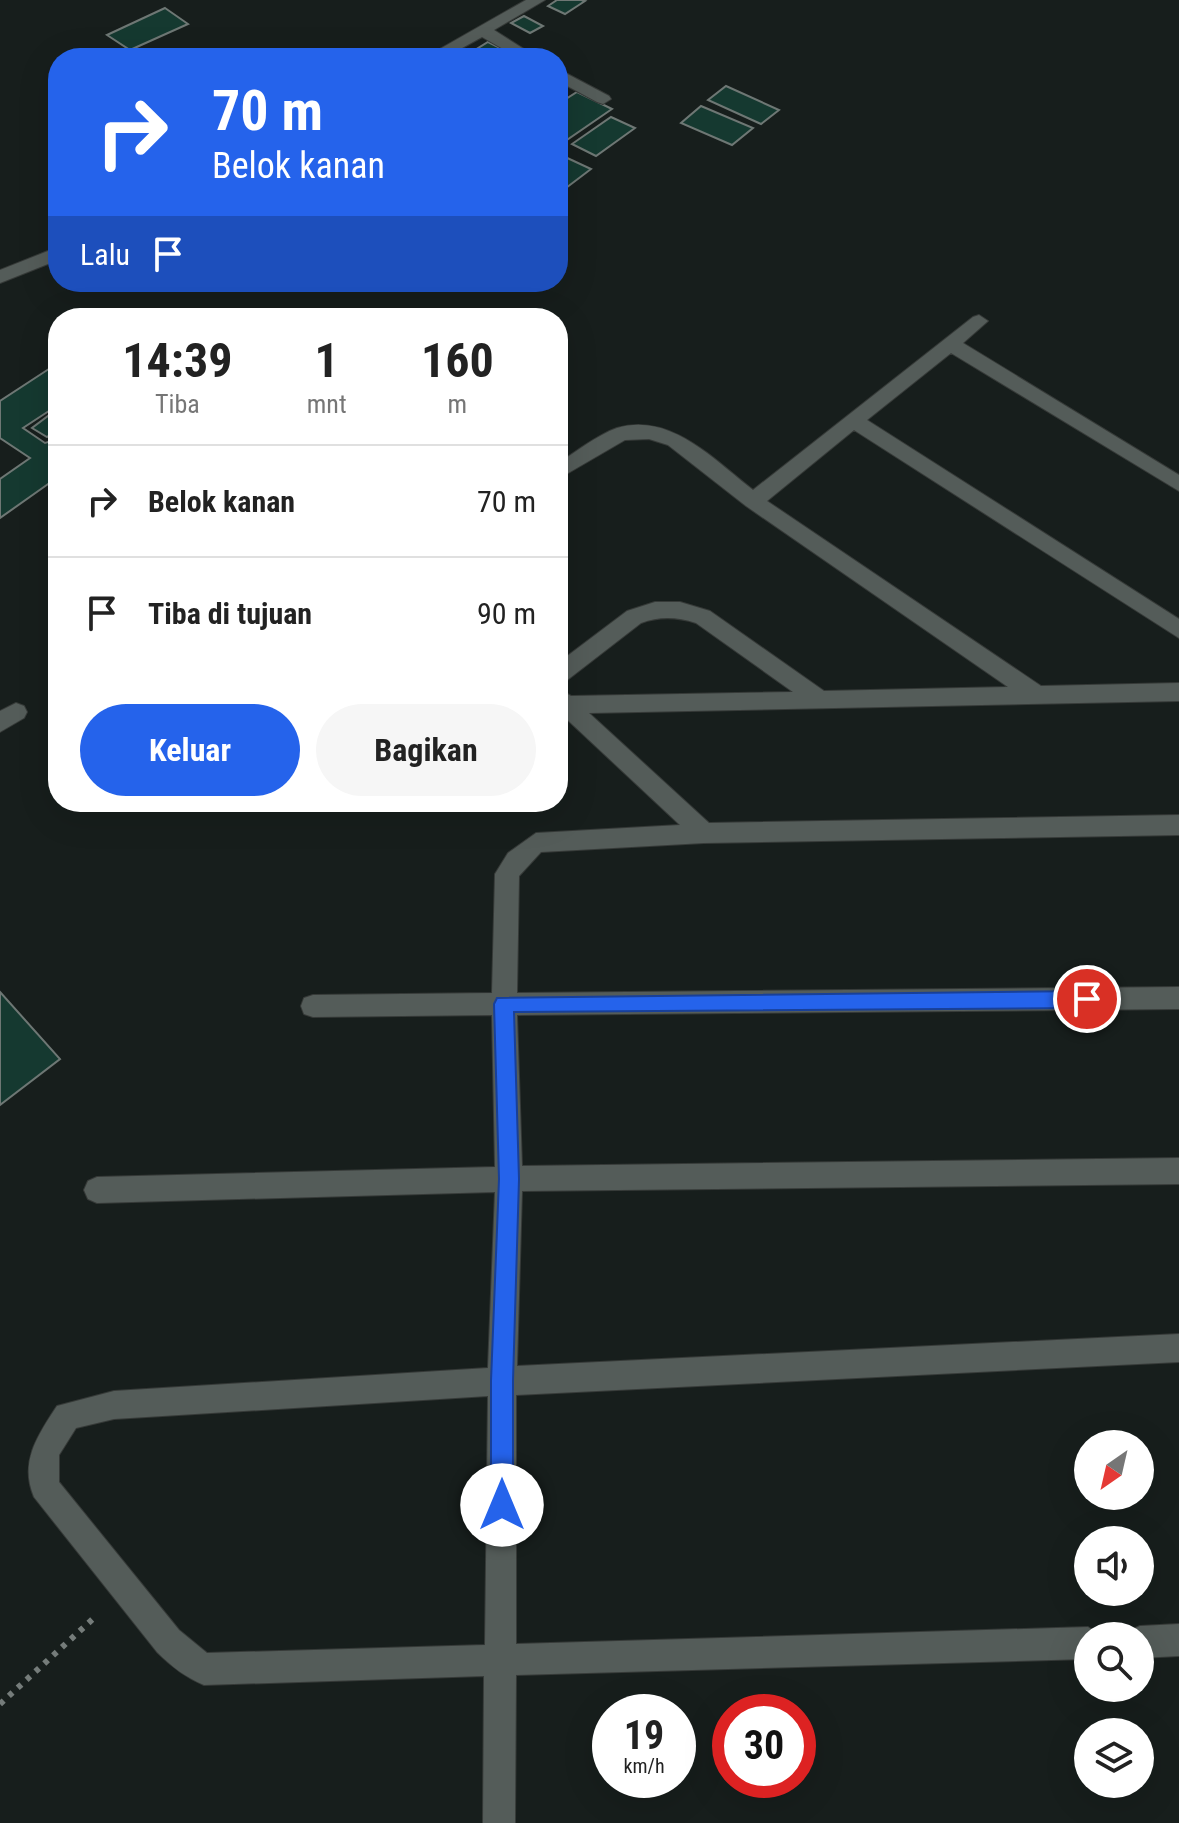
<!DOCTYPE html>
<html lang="id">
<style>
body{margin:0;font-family:"Roboto Condensed",sans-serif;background:#f6f6f6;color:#222;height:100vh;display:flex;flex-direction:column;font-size:30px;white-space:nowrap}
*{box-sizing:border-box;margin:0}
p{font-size:26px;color:#767676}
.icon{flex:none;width:44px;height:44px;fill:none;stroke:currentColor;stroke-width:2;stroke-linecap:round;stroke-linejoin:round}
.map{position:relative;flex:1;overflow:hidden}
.details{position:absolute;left:48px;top:308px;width:520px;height:504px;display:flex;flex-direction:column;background:#fff;border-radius:32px;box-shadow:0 8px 32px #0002}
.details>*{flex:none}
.guide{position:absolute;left:48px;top:48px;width:520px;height:244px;border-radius:32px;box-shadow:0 8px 32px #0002;background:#2563eb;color:#fff;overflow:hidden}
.needle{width:52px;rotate:214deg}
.controls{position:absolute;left:1074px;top:1430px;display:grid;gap:16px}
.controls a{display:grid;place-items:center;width:80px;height:80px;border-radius:50%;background:#fff;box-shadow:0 8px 32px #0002;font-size:40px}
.speed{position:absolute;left:592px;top:1694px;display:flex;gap:16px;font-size:40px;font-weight:700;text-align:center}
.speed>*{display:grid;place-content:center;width:104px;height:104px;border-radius:50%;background:#fff;box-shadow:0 8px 32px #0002;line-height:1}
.speed small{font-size:20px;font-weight:400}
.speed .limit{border:12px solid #d22;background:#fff;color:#111}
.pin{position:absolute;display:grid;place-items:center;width:68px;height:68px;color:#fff;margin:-34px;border:4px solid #fff;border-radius:50%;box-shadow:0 2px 8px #0007}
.me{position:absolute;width:88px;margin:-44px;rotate:0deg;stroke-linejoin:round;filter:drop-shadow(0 0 6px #0008)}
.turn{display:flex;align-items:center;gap:28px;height:168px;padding:0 32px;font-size:36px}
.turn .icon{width:104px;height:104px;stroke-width:2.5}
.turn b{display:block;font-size:56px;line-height:68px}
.then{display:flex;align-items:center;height:76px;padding:0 32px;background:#0003;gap:16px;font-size:30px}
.eta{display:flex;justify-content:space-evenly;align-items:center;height:136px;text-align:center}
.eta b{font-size:48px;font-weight:700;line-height:56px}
.cta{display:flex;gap:16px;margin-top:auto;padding:16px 32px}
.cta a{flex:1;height:92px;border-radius:48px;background:#2563eb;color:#fff;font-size:32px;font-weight:700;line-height:92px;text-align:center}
.cta a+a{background:#f6f6f6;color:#222}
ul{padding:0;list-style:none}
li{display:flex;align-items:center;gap:24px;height:112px;padding:0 32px;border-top:2px solid #e0e0e0}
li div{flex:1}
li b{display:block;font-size:30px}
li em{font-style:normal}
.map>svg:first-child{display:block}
.building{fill:#153930;stroke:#6e7774;stroke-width:2}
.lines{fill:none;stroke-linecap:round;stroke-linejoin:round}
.minor-casing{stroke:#363a38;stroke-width:2}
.path{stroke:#757c7a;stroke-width:6;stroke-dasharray:5 7;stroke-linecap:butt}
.minor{fill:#545c59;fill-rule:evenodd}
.route{fill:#2563eb;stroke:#184099;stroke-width:2}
</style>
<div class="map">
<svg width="1179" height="1823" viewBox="0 0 1179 1823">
<rect width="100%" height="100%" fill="#171e1c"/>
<g class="building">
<polygon points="557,0 581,0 585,1 565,14 548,6"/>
<polygon points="165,8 188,24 130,50 107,35"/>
<polygon points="524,16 543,26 530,33 511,23"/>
<polygon points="488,42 514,55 509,58 462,58"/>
<polygon points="726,86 779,110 761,124 708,100"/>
<polygon points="577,92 612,109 558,146 558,104"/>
<polygon points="701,106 753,128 732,145 681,123"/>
<polygon points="611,117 635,128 596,156 572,144"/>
<polygon points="563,156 591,169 558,194 558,160"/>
<polygon points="58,363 58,405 23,428 45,443 58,439 58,477 0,518 0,479 30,458 0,438 0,401"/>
<polygon points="52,413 58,416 58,429 47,437 32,428"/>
<polygon points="0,992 60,1059 0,1105"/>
</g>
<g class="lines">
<defs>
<g id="minor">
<polygon points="526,0 545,0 494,30 538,58 519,58 482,37 444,58 424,58"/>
<polygon points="558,69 609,96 611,99 603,104 597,102 558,81"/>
<polygon points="58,247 58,260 0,283 0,270"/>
<path d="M979 315 988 321 963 343 1179 475V491L951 353 867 420 1179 619V638L854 430 767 501 1041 686 1179 683V701L589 713 709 823 1179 815V835L704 843 541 852 519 876 517 993 1179 987V1009L517 1015 522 1166 1179 1158V1184L522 1191 517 1366 1179 1334V1362L516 1395V1644L1088 1627 1101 1636H1088V1659L516 1675 515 1823H483L484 1676 204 1685C185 1677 172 1667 157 1652L34 1497C19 1462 38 1435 57 1406L114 1391 488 1368 495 1192 97 1203 88 1199 84 1190 88 1181 97 1177 495 1167 492 1015 313 1017 304 1014 301 1006 304 998 313 995 492 993 495 874 508 853 536 833 680 825 558 711V689L571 696 793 692 696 623C677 617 660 616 641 623L566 681 558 683V663L627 611 655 602H680L710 611 824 691 1008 687 746 506 668 445 649 439 625 440 558 479V463C576 452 597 435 617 428 671 412 715 461 753 490L973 317ZM488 1396 485 1645 207 1653 179 1630 59 1482V1455L76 1428 114 1419Z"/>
<polygon points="16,703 24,706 27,712 24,718 0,732 0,711"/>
<polygon points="1179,1624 1179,1656 1140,1658 1140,1636 1127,1636 1129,1631 1140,1626"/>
</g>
</defs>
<use href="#minor" class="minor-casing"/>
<polyline class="path" points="0,1704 95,1617"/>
<use href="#minor" class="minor"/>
</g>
<polygon class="route" points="1087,991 1094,993 1096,999 1094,1005 1087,1008 514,1012 519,1179 513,1381 513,1505 510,1513 502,1516 494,1513 491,1505 491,1381 499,1179 494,1004 497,998"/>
</svg>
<div class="controls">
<a><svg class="needle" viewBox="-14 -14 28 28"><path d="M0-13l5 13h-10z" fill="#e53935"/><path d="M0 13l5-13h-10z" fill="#767676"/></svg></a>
<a><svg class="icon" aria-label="sound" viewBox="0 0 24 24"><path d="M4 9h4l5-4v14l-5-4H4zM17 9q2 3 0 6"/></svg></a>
<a><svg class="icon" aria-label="search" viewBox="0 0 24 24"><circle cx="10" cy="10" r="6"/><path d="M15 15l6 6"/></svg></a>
<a><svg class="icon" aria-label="layers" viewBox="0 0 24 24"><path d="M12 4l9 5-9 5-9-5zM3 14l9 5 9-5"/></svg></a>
</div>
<div class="speed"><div>19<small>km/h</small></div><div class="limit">30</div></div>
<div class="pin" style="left:1087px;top:999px;background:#d93025"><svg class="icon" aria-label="arrive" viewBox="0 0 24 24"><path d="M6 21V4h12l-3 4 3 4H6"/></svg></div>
<svg class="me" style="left:502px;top:1505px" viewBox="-20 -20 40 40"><circle r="19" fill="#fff"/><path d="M0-13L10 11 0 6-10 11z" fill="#2563eb"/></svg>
<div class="guide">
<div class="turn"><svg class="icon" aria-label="right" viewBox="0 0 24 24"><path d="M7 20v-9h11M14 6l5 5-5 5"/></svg><div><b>70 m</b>Belok kanan</div></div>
<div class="then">Lalu<svg class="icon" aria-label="arrive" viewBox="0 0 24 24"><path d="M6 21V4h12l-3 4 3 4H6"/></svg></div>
</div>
<section class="details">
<div class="eta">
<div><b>14:39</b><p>Tiba</p></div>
<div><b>1</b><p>mnt</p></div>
<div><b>160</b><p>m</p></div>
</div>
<ul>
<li><svg class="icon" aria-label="right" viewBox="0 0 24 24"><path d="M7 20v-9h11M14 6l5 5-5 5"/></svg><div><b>Belok kanan</b></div><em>70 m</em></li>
<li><svg class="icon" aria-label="arrive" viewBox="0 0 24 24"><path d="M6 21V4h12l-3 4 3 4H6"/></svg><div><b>Tiba di tujuan</b></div><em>90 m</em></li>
</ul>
<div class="cta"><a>Keluar</a><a>Bagikan</a></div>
</section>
</div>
